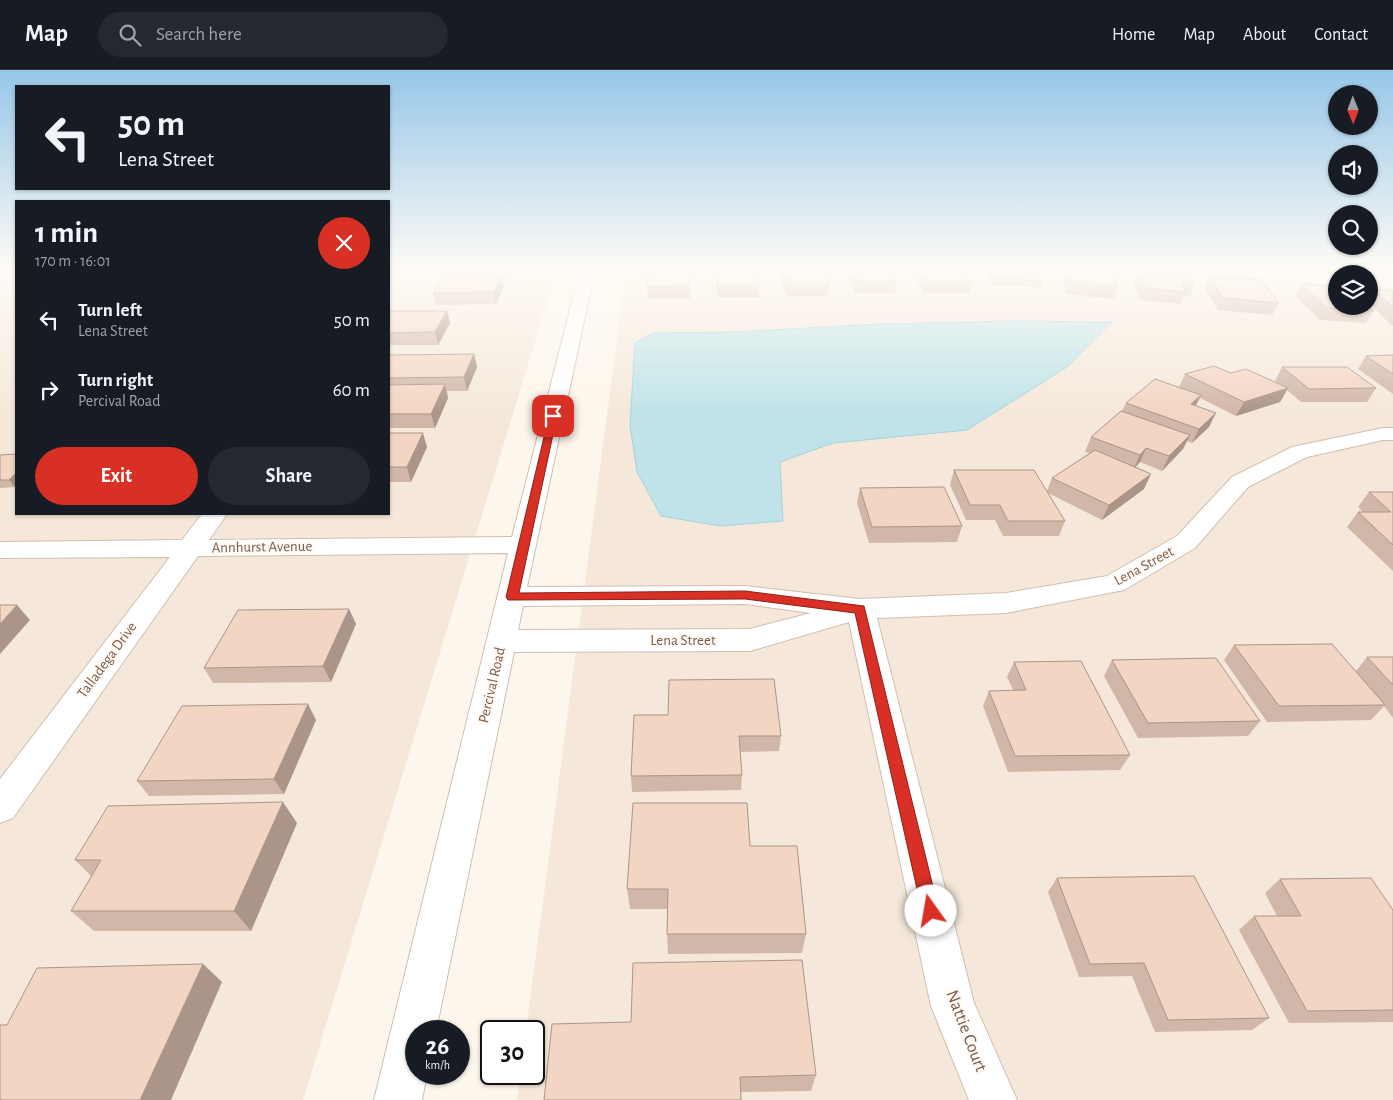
<!DOCTYPE html>
<meta charset="utf-8">
<style>
body{margin:0;font-family:"Alegreya Sans",sans-serif;background:#242831;color:#f1f3f6;height:100vh;display:flex;flex-direction:column;font-size:19px;white-space:nowrap}
*{box-sizing:border-box;margin:0}
p{font-size:16px;color:#9ea1a6}
.icon{flex:none;width:28px;height:28px;fill:none;stroke:currentColor;stroke-width:2;stroke-linecap:round;stroke-linejoin:round}
.map{position:relative;flex:1;overflow:hidden}
.side{position:absolute;left:15px;top:130px;width:375px;height:315px;display:flex;flex-direction:column;background:#171b24;border-radius:0px;box-shadow:0 1px 4px #0004}
.side>*{flex:none}
.top-card{position:absolute;left:15px;top:15px;width:375px;height:105px;border-radius:0px;box-shadow:0 1px 4px #0004;background:#171b24;color:#f1f3f6;overflow:hidden}
.needle{width:32px;rotate:179deg}
.tools{position:absolute;left:1328px;top:15px;display:grid;gap:10px}
.tools a{display:grid;place-items:center;width:50px;height:50px;border-radius:50%;background:#171b24;box-shadow:0 1px 4px #0004;font-size:25px}
.speed{position:absolute;left:405px;top:950px;display:flex;gap:10px;font-size:25px;font-weight:700;text-align:center}
.speed>*{display:grid;place-content:center;width:65px;height:65px;border-radius:50%;background:#171b24;box-shadow:0 1px 4px #0004;line-height:1}
.speed small{font-size:12px;font-weight:400}
.speed .limit{border:2px solid #111;border-radius:8px;background:#fff;color:#111}
.pin{position:absolute;display:grid;place-items:center;width:42px;height:42px;color:#fff;margin:-21px;border-radius:10px;box-shadow:0 2px 8px #0006}
.me{position:absolute;width:55px;margin:-28px;rotate:347deg;stroke-linejoin:round;filter:drop-shadow(0 0 4px #0008)}
.turn{display:flex;align-items:center;gap:18px;height:105px;padding:0 20px;font-size:22px}
.turn .icon{width:65px;height:65px;stroke-width:2.5}
.turn b{display:block;font-size:35px;line-height:42px}
.round{display:grid;place-items:center;flex:none;width:52px;height:52px;border-radius:26px;background:#242831}
.summary{display:flex;align-items:center;justify-content:space-between;height:85px;padding:0 20px}
h1{font-size:30px;font-weight:700;line-height:38px}
.cta{display:flex;gap:10px;margin-top:auto;padding:10px 20px}
.cta a{flex:1;height:58px;border-radius:30px;background:#d93025;color:#fff;font-size:20px;font-weight:700;line-height:58px;text-align:center}
.cta a+a{background:#242831;color:#f1f3f6}
ul{padding:0;list-style:none}
li{display:flex;align-items:center;gap:15px;height:70px;padding:0 20px}
li div{flex:1}
li b{display:block;font-size:19px}
li em{font-style:normal}
header{display:flex;align-items:center;gap:30px;box-sizing:border-box;height:70px;padding:0 25px;background:#171b24;border-bottom:1px solid #363941}
header strong{font-size:24px}
nav{display:flex;gap:28px;margin-inline-start:auto;font-size:18px}
.search{width:350px;height:45px;background:#242831;display:flex;align-items:center;gap:12px;box-sizing:border-box;padding:0 18px;border-radius:28px;color:#9ea1a6;font-size:19px}
.map>svg:first-child{display:block}
.residential{fill:#f5e8da;fill-rule:evenodd}
.water{fill:#bfe3e8;stroke:#a5d3da}
.lines{fill:none;stroke-linecap:round;stroke-linejoin:round}
.minor-casing{stroke:#d1beb0;stroke-width:2}
.minor{fill:#fff;fill-rule:evenodd}
.wall{fill:#d1b7a8}
.shaded-wall{fill:#aa9588}
.building{fill:#f3d5c3;stroke:#aa9588}
.route{fill:#d93025;stroke:#8d1f18}
.labels{text-anchor:middle;dominant-baseline:central;stroke-width:4.5;stroke-linejoin:round;paint-order:stroke}
.street-label{font-size:15px;fill:#7a5c4d;stroke:#fffaf3}
.near-street-label{font-size:18px;fill:#7a5c4d;stroke:#fffaf3}
</style>
<header>
<strong>Map</strong>
<div class="search"><svg class="icon" aria-label="search" viewBox="0 0 24 24"><circle cx="10" cy="10" r="6"/><path d="M15 15l6 6"/></svg>Search here</div>
<nav><a>Home</a><a>Map</a><a>About</a><a>Contact</a></nav>
</header>
<div class="map">
<svg width="1393" height="1030" viewBox="0 0 1393 1030">
<rect width="100%" height="100%" fill="#fdf6ec"/>
<g class="residential">
<polygon points="0,200 16,200 16,444 389,444 389,200 557,200 303,1030 0,1030"/>
<path d="M626 200H1393V1030H517L520 1004H534V961H526ZM1336 204H1369V236H1336Z"/>
</g>
<polygon class="water" points="1010,251 1112,252 1067,297 967,360 833,373 780,392 783,451 720,456 661,446 637,402 630,355 635,273 653,263 734,262 879,254"/>
<g class="lines">
<defs>
<g id="minor">
<path d="M580 200H595L527 517 745 516 860 529 1006 523 1107 506 1177 466 1232 407 1292 377 1383 358H1393V370H1383L1307 387 1248 417 1195 478 1124 520 1006 543 877 548 974 933 1017 1030H969L931 936 849 552 750 581 514 582 436 961H416V1004H427L422 1030H374L508 483 198 486 13 748 0 753V709L170 487 0 488V472L182 470 202 444H227L209 470 512 467ZM745 534 811 543 750 559 518 560 523 536Z"/>
<polygon points="1212,200 1271,200 1336,205 1336,215 1220,205 1215,203"/>
<polygon points="1369,207 1393,208 1393,218 1369,217"/>
</g>
</defs>
<use href="#minor" class="minor-casing"/>
<use href="#minor" class="minor"/>
</g>
<g class="wall">
<polygon points="451,200 515,200 515,207 503,208 504,216 496,234 436,235 433,223 452,205"/>
<polygon points="689,200 690,228 648,229 647,217"/>
<polygon points="716,200 760,215 759,227 717,227 716,210"/>
<polygon points="782,200 824,200 829,214 828,226 786,226 781,208"/>
<polygon points="847,200 891,200 897,211 895,223 855,223 847,203"/>
<polygon points="911,200 963,200 972,211 969,223 924,223 911,201"/>
<polygon points="988,200 1036,200 1042,211 1040,217 992,215 987,202"/>
<polygon points="1065,200 1114,200 1118,217 1114,229 1066,224 1063,206"/>
<polygon points="1138,201 1195,215 1190,227 1184,226 1181,234 1140,230 1134,213"/>
<polygon points="1209,206 1279,233 1272,245 1218,240 1204,218"/>
<polygon points="1301,214 1374,241 1366,253 1320,250 1295,226"/>
<polygon points="1375,220 1393,221 1393,255 1391,255 1369,233 1369,230"/>
<polygon points="389,241 447,241 450,253 438,275 389,275"/>
<polygon points="474,284 477,297 467,321 447,321 448,328 435,358 389,358 389,285"/>
<polygon points="1393,285 1393,324 1358,299 1366,286"/>
<polygon points="1282,297 1376,318 1367,332 1301,332 1287,320 1280,332 1236,346 1200,328 1196,336 1209,357 1192,373 1187,371 1183,379 1162,401 1140,392 1135,398 1144,419 1102,450 1048,423 1065,451 1059,466 1003,466 995,450 966,450 950,415 954,400 1047,421 1052,408 1090,383 1085,382 1091,367 1122,341 1126,333 1179,317 1185,304 1231,303 1279,314 1275,311"/>
<polygon points="389,363 427,377 411,412 389,412"/>
<polygon points="0,385 15,417 0,418"/>
<polygon points="860,418 962,456 957,472 869,473 857,433"/>
<polygon points="1369,422 1393,422 1393,501 1347,457 1358,442 1363,442 1358,437"/>
<polygon points="349,539 356,554 331,612 213,613 204,598"/>
<polygon points="1234,575 1356,601 1367,587 1393,587 1393,648 1384,636 1371,650 1267,652 1224,590"/>
<polygon points="1112,590 1260,651 1248,666 1138,668 1104,606"/>
<polygon points="1014,592 1130,685 1120,700 1008,702 983,636 989,621 1013,620 1007,607"/>
<polygon points="634,645 781,666 779,681 740,682 742,705 741,720 632,722 631,706"/>
<polygon points="316,650 284,724 149,726 137,711"/>
<polygon points="297,753 251,861 94,861 71,841 91,806 75,790"/>
<polygon points="750,776 806,864 802,883 668,884 667,864 668,839 630,839 627,819"/>
<polygon points="1057,808 1269,948 1252,960 1155,962 1132,906 1079,907 1048,822"/>
<polygon points="1280,809 1393,840 1393,952 1289,953 1239,860 1254,846 1277,846 1265,823"/>
<polygon points="631,952 816,1005 811,1021 741,1022"/>
</g>
<g class="shaded-wall">
<polygon points="502,204 504,216 496,234 494,222"/>
<polygon points="447,241 450,253 438,275 435,262"/>
<polygon points="474,284 477,297 467,321 464,307"/>
<polygon points="445,314 448,328 435,358 431,344"/>
<polygon points="1288,318 1280,332 1236,346 1244,332"/>
<polygon points="1201,325 1194,338 1191,334"/>
<polygon points="1216,343 1209,357 1192,373 1199,359"/>
<polygon points="423,363 427,377 411,412 407,397"/>
<polygon points="1190,365 1183,379 1162,401 1169,386"/>
<polygon points="1146,378 1140,392 1133,400 1140,385"/>
<polygon points="16,403 16,416 15,417 9,410"/>
<polygon points="1151,404 1144,419 1102,450 1109,435"/>
<polygon points="17,535 30,550 0,584 0,554"/>
<polygon points="349,539 356,554 331,612 323,596"/>
<polygon points="308,634 316,650 284,724 274,709"/>
<polygon points="283,732 297,753 251,861 234,841"/>
<polygon points="203,894 222,912 171,1030 140,1030"/>
</g>
<g class="building">
<polygon points="648,200 689,200 690,216 647,217"/>
<polygon points="716,200 757,200 760,215 718,215"/>
<polygon points="783,200 824,200 829,214 787,214"/>
<polygon points="852,200 891,200 897,211 857,211"/>
<polygon points="919,200 963,200 972,211 927,212"/>
<polygon points="990,200 1036,200 1042,211 993,209"/>
<polygon points="1068,200 1114,200 1118,217 1070,212"/>
<polygon points="1138,201 1190,206 1195,215 1182,213 1186,222 1144,218"/>
<polygon points="502,204 494,222 433,223 444,205"/>
<polygon points="1209,206 1261,210 1279,233 1223,228"/>
<polygon points="1301,214 1336,216 1336,236 1368,236 1374,241 1327,238"/>
<polygon points="1375,220 1393,221 1393,237"/>
<polygon points="389,241 447,241 435,262 389,263"/>
<polygon points="474,284 464,307 389,308 389,285"/>
<polygon points="1393,285 1393,304 1366,286"/>
<polygon points="1214,296 1231,303 1246,299 1288,318 1244,332 1185,304"/>
<polygon points="1282,297 1347,297 1376,318 1309,319"/>
<polygon points="1155,309 1201,325 1191,334 1216,343 1199,359 1126,333"/>
<polygon points="445,314 431,344 389,344 389,315"/>
<polygon points="1121,341 1190,365 1169,386 1146,378 1140,385 1091,367"/>
<polygon points="389,363 423,363 407,397 389,397"/>
<polygon points="1095,380 1151,404 1109,435 1052,408"/>
<polygon points="16,384 16,403 9,410 0,410 0,385"/>
<polygon points="954,400 1034,400 1065,451 1008,451 1000,435 970,435"/>
<polygon points="944,417 962,456 872,457 860,418"/>
<polygon points="1369,422 1393,422 1393,475 1358,442 1391,442"/>
<polygon points="0,535 17,535 0,554"/>
<polygon points="349,539 323,596 204,598 238,540"/>
<polygon points="1332,574 1385,635 1279,636 1234,575"/>
<polygon points="1367,587 1393,587 1393,615"/>
<polygon points="1216,588 1260,651 1148,653 1112,590"/>
<polygon points="1081,591 1130,685 1015,686 989,621 1026,620 1014,592"/>
<polygon points="774,609 781,666 739,666 742,705 631,706 634,645 668,645 669,610"/>
<polygon points="308,634 274,709 137,711 182,636"/>
<polygon points="283,732 234,841 71,841 101,790 75,790 108,736"/>
<polygon points="633,733 747,733 750,776 797,776 806,864 667,864 668,819 627,819"/>
<polygon points="1194,806 1269,948 1168,950 1144,893 1090,894 1057,808"/>
<polygon points="1371,808 1393,840 1393,940 1307,941 1254,846 1301,846 1280,809"/>
<polygon points="802,890 816,1005 740,1007 741,1030 544,1030 552,954 631,952 633,893"/>
<polygon points="203,894 140,1030 0,1030 0,955 7,955 37,898"/>
</g>
<linearGradient id="sky" x2="0" y2="1"><stop stop-color="#97c7e8"/><stop offset="0.58" stop-color="#fefbf6"/><stop offset="1" stop-color="#fefbf6" stop-opacity="0"/></linearGradient>
<rect width="1393" height="344" fill="url(#sky)"/>
<polygon class="route" points="553,344 557,346 519,523 745,521 864,536 939,841 937,847 931,849 925,847 922,841 855,543 745,529 508,530 506,527 549,346"/>
<g class="labels">
<g class="street-label">
<text transform="translate(262 477) rotate(-1)">Annhurst Avenue</text>
<text transform="translate(1144 496) rotate(-29)">Lena Street</text>
<text x="683" y="570">Lena Street</text>
<text transform="translate(107 590) rotate(-54)">Talladega Drive</text>
<text transform="translate(492 615) rotate(-77)">Percival Road</text>
</g>
<g class="near-street-label">
<text transform="translate(966 961) rotate(69)">Nattie Court</text>
</g>
</g>
</svg>
<div class="tools">
<a><svg class="needle" viewBox="-14 -14 28 28"><path d="M0-13l5 13h-10z" fill="#e53935"/><path d="M0 13l5-13h-10z" fill="#9ea1a6"/></svg></a>
<a><svg class="icon" aria-label="sound" viewBox="0 0 24 24"><path d="M4 9h4l5-4v14l-5-4H4zM17 9q2 3 0 6"/></svg></a>
<a><svg class="icon" aria-label="search" viewBox="0 0 24 24"><circle cx="10" cy="10" r="6"/><path d="M15 15l6 6"/></svg></a>
<a><svg class="icon" aria-label="layers" viewBox="0 0 24 24"><path d="M12 4l9 5-9 5-9-5zM3 14l9 5 9-5"/></svg></a>
</div>
<div class="speed"><div>26<small>km/h</small></div><div class="limit">30</div></div>
<div class="pin" style="left:553px;top:346px;background:#d93025"><svg class="icon" aria-label="arrive" viewBox="0 0 24 24"><path d="M6 21V4h12l-3 4 3 4H6"/></svg></div>
<svg class="me" style="left:931px;top:841px" viewBox="-20 -20 40 40"><circle r="19" fill="#fff"/><path d="M0-13L10 11 0 6-10 11z" fill="#d93025"/></svg>
<div class="top-card">
<div class="turn"><svg class="icon" aria-label="left" viewBox="0 0 24 24"><path d="M17 20v-9H6M10 6l-5 5 5 5"/></svg><div><b>50 m</b>Lena Street</div></div>
</div>
<section class="side">
<div class="summary"><div><h1>1 min</h1><p>170 m · 16:01</p></div><a class="round" style="background:#d93025;color:#fff"><svg class="icon" aria-label="close" viewBox="0 0 24 24"><path d="M6 6l12 12M18 6L6 18"/></svg></a></div>
<ul>
<li><svg class="icon" aria-label="left" viewBox="0 0 24 24"><path d="M17 20v-9H6M10 6l-5 5 5 5"/></svg><div><b>Turn left</b><p>Lena Street</p></div><em>50 m</em></li>
<li><svg class="icon" aria-label="right" viewBox="0 0 24 24"><path d="M7 20v-9h11M14 6l5 5-5 5"/></svg><div><b>Turn right</b><p>Percival Road</p></div><em>60 m</em></li>
</ul>
<div class="cta"><a>Exit</a><a>Share</a></div>
</section>
</div>
